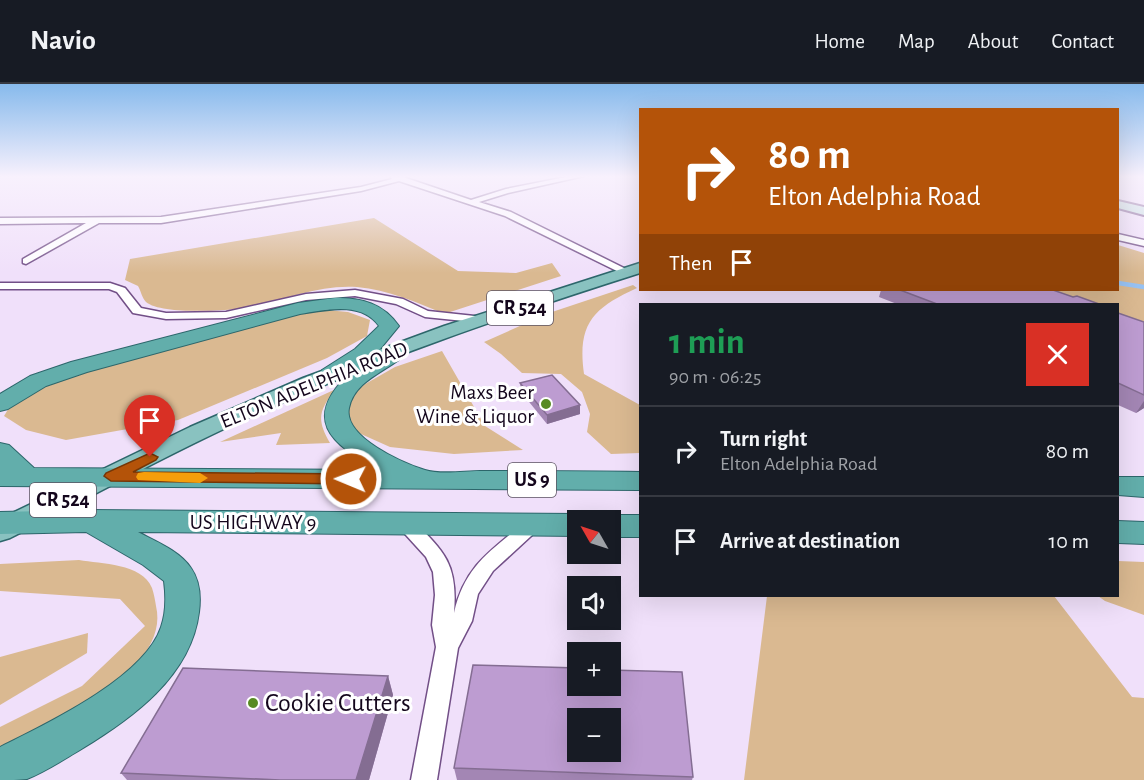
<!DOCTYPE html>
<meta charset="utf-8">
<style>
body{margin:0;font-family:"Alegreya Sans",sans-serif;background:#242831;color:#f1f3f6;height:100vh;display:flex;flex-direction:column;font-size:22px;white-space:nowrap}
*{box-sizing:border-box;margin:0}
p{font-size:20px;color:#9ea1a6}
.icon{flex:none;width:33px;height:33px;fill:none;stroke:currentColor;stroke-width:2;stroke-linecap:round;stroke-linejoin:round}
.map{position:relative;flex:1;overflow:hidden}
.sheet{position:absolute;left:639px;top:219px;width:480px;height:294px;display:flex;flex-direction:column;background:#171b24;border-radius:0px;box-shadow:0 6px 24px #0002}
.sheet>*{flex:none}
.banner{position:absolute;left:639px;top:24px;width:480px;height:183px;border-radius:0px;box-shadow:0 6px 24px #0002;background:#b45309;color:#fff;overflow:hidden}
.needle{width:39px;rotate:309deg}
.buttons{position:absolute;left:567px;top:426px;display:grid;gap:12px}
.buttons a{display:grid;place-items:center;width:54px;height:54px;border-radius:0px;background:#171b24;box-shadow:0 6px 24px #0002;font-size:30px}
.pin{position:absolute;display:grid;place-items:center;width:51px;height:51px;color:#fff;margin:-62px -26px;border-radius:50% 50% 50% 0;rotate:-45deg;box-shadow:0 0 6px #0007}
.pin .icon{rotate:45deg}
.me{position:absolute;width:66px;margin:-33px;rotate:271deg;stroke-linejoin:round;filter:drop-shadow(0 0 4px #0008)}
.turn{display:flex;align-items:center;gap:21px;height:126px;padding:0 30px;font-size:27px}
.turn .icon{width:78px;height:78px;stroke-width:2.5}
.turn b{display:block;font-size:42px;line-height:51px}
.then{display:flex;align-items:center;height:57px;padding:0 30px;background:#0003;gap:12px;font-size:22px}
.round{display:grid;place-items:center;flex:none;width:63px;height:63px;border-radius:0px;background:#242831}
.overview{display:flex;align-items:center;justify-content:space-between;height:102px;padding:0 30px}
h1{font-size:36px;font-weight:700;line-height:45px;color:#1e9e55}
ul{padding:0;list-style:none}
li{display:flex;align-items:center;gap:18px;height:90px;padding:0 30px;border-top:2px solid #363941}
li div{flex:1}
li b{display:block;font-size:22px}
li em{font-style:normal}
header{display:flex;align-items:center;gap:36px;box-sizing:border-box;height:84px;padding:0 30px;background:#171b24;border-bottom:2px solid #363941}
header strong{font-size:28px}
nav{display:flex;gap:33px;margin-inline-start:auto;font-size:21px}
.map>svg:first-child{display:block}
.green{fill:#dab991}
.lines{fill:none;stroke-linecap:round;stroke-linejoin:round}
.stream{stroke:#97c2f3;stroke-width:4.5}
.minor-casing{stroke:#724f87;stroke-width:3}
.secondary-casing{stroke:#724f87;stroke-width:4}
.primary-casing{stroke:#2d666b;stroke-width:3}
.trunk-casing{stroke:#2d666b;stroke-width:2}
.minor{fill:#fff;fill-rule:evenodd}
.secondary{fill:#c4e0e0;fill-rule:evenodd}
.primary{fill:#89c2c0;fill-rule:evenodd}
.trunk{fill:#62aeab;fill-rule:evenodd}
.wall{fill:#a386b4}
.shaded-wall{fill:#846d92}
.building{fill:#bd9cd1;stroke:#846d92;stroke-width:1.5;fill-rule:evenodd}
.route{fill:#b45309;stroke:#753606;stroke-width:1.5}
.slow{fill:#f59e0b}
.poi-dot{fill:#578b22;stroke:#fff;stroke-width:2}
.labels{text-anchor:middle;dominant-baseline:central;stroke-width:6;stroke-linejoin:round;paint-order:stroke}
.shield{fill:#fff;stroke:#5a5160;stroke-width:1.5}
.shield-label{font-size:20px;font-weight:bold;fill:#14061c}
.street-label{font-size:21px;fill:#14061c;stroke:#fff}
.poi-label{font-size:21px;fill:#14061c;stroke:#fff;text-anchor:end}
.near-poi-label{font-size:26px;fill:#14061c;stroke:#fff;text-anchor:start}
</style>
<header>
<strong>Navio</strong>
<nav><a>Home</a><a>Map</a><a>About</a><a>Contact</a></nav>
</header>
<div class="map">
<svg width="1144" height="696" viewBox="0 0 1144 696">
<rect width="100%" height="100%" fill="#f0e0fa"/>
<g class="green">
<path d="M374 134 458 187 516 189 552 179 561 192 444 230C417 218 388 206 357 203 315 200 277 220 236 225 217 227 160 230 146 218 142 214 141 207 138 202L125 196 130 175Z"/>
<polygon points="1118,161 1144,169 1144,244 1118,234 1118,220 1080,220 1038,206 1118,206"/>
<path d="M633 201 637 204C593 224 577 240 584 290L640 321V369L611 370 587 348 590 330 582 308 561 290 522 289 501 270 484 258 549 229Z"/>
<polygon points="316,225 348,228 370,236 367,252 327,274 178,336 66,356 26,346 4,332 12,319 61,294"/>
<polygon points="442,267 485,342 523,366 454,370 390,363 352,346 347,323 360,303 395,283"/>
<path d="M336 305C319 326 316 335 330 359L276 361 281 349 220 358Z"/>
<path d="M79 476C101 480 142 479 152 504 154 510 155 516 156 522 172 588 46 645 0 670V643L82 602 145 542 120 515 0 507V480Z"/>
<polygon points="1118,477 1144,478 1144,531 1105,517 1098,512 1118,512"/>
<polygon points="767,512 1054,512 1132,613 1144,614 1144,696 744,696"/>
<polygon points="88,549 87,569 0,621 0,573"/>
</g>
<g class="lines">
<polyline class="stream" points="1118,199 1144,203"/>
<defs>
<g id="minor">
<polygon points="390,92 403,93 471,116 506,105 571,92 584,92 508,109 479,118 511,128 632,188 623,190 505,132 399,97 361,107 161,139 99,139 26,180 23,179 23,175 86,139 0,140 0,134 161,133 361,103 392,95"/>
<polygon points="1118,150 1144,156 1144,162 1118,156"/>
<polygon points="0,199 110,199 125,204 141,224 166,229 226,228 306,210 355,206 403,215 428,227 484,233 490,236 484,239 425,233 396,220 355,212 306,216 226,234 166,235 133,229 117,208 109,205 0,205"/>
<path d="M404 433 410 434C444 467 458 479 454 529 465 481 492 466 528 436L534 435 540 436 543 441 493 487 478 510 472 537 458 564 437 696H411L436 563 432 541 435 511 433 488 426 473 395 439 398 434Z"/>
</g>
<polygon id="secondary" points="1118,117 1144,123 1144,131 1118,124"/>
<path id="primary" d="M640 179V189C505 232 370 278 241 337 162 373 87 415 10 454L0 457V435L190 343 303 294 444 242Z"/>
<g id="trunk">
<path d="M335 214C362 214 383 219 399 242L376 270 392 261 399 259 406 261 410 265C396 285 355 293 349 324 343 353 403 379 425 386 441 391 464 387 480 387 533 387 587 387 640 388V406L0 402V359L9 361 34 384 380 386C329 360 300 334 353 286L330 298 322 296 319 291 322 286 355 265 379 242C361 217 326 226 300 230L87 288 46 302 8 325 0 327V310L30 292 71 278 298 219Z"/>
<polygon points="1118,393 1144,393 1144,413 1118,411"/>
<path d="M92 426 578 430 589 433 591 436H578V452L138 448C155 457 180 467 191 484 200 497 201 513 199 528 191 593 131 635 80 666 63 676 45 688 27 695 20 696 8 696 0 696V663C46 640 144 594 161 543 166 529 166 512 164 497L143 481 86 448 0 450V428Z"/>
<polygon points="610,431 640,431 640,453 610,453 610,436 598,436"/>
<polygon points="1118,437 1144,438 1144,460 1118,459"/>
</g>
</defs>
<use href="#minor" class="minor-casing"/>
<use href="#secondary" class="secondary-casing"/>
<use href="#primary" class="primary-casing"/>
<use href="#trunk" class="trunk-casing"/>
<use href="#minor" class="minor"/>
<use href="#secondary" class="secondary"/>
<use href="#primary" class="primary"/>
<use href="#trunk" class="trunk"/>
</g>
<g class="wall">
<polygon points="881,206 1053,206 1073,213 1099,220 897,220 879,213"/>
<polygon points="1118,229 1144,238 1144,324 1136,329 1118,321"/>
<polygon points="520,299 580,330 547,340 521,308"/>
<polygon points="388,592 393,611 369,696 127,696 121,689"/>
<polygon points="454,684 693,693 692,696 457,696"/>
</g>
<g class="shaded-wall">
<polygon points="1144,317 1144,324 1136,329"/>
<polygon points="580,321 580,330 547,340 547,331"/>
<polygon points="388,592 393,611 369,696 356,696"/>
</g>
<g class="building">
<polygon points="900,206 1053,206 1073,213 1077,212 1099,220 937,220"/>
<polygon points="1118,229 1144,238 1144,311 1118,299"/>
<polygon points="552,291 580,321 547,331 520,299"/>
<path d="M473 581 578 584V602H610V586L682 588 693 693 454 684ZM578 634H610V668H578Z"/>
<polygon points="183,584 388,592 356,696 280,696 121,689"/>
</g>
<linearGradient id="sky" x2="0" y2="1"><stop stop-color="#87baec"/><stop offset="0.49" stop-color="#f8f1fd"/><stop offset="1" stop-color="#f8f1fd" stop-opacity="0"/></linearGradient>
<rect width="1144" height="189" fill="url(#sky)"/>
<polygon class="route" points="150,369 158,373 156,376 133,388 351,390 359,395 351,400 111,397 104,392 106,389"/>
<polygon class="slow" points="144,388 200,389 208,394 200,399 138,396 136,393 138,389"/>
<g class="poi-dot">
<circle cx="546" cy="320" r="6"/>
<circle cx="253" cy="619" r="6"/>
</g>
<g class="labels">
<g class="shield">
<rect x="487" y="207" width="66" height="34" rx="4.5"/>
<rect x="508" y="379" width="48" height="34" rx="4.5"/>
<rect x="30" y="399" width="66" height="34" rx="4.5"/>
</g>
<g class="shield-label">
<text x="520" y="224">CR 524</text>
<text x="532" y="396">US 9</text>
<text x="63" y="416">CR 524</text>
</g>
<g class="street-label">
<text transform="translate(314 301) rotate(-22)">ELTON ADELPHIA ROAD</text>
<text x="253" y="438">US HIGHWAY 9</text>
</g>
<g class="poi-label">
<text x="534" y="308">Maxs Beer<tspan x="534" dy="24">Wine &amp; Liquor</tspan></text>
</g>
<g class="near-poi-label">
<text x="265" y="619">Cookie Cutters</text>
</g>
</g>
</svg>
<div class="buttons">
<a><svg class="needle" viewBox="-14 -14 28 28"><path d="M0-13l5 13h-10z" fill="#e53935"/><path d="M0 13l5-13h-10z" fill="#9ea1a6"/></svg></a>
<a><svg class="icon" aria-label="sound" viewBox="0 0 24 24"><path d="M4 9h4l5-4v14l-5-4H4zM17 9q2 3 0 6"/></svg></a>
<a>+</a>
<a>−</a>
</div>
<div class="pin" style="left:150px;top:373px;background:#d93025"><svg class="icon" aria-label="arrive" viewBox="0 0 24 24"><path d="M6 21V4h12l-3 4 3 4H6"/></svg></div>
<svg class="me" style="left:351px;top:395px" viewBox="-20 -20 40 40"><circle r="17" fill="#b45309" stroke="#fff" stroke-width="3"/><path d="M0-11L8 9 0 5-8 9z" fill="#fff"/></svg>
<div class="banner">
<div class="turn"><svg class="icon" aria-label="right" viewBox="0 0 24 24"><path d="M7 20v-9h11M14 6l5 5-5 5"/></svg><div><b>80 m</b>Elton Adelphia Road</div></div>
<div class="then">Then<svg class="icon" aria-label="arrive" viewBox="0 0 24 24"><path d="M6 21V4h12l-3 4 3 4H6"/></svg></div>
</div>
<section class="sheet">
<div class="overview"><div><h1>1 min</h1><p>90 m · 06:25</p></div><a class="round" style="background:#d93025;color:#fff"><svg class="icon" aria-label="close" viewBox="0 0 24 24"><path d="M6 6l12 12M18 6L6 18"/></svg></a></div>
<ul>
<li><svg class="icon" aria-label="right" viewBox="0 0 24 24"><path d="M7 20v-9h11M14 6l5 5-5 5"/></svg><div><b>Turn right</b><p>Elton Adelphia Road</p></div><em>80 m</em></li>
<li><svg class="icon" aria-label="arrive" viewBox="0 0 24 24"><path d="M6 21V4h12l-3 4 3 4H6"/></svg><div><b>Arrive at destination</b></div><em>10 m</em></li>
</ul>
</section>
</div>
